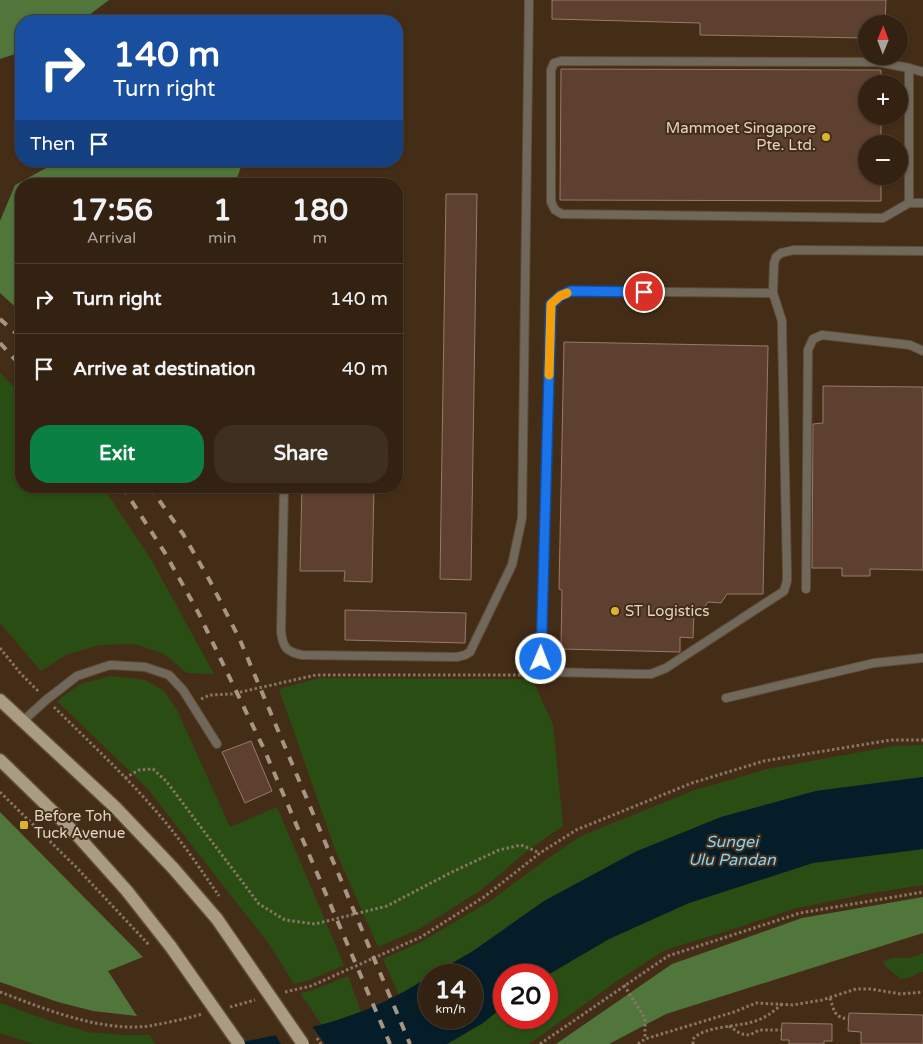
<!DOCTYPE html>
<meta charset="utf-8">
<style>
body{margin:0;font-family:"Varela Round",sans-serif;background:#3e2f1f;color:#f1f3f6;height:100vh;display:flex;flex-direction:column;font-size:19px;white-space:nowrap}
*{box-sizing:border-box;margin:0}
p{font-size:16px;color:#a9a49f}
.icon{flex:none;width:28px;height:28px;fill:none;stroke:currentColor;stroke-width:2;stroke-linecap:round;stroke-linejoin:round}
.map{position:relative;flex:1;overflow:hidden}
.side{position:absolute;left:15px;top:178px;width:388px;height:315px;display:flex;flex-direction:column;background:#321;border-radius:20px;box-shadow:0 1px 4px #0004,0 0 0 1px #4e3f31}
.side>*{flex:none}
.top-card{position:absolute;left:15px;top:15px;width:388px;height:152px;border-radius:20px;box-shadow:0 1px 4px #0004,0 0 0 1px #4e3f31;background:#1a4fa0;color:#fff;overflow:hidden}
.needle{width:32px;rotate:1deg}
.buttons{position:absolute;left:858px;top:15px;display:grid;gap:10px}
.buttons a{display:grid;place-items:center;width:50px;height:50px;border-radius:50%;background:#321;box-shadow:0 1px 4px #0004,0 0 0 1px #4e3f31;font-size:25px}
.speed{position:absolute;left:418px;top:964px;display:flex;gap:10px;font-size:25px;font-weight:700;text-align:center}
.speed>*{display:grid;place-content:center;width:65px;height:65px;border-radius:50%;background:#321;box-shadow:0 1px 4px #0004,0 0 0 1px #4e3f31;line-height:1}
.speed small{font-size:12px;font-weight:400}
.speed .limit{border:8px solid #d22;background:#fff;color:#111}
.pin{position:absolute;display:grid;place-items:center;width:42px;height:42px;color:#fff;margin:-21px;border:2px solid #fff;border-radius:50%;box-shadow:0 1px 5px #0007}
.me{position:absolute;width:55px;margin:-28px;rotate:1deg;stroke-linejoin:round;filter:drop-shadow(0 0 4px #0008)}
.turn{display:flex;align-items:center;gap:18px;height:105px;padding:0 15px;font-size:22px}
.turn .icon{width:65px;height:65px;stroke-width:2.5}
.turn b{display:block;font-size:35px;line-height:42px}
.then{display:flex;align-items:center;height:48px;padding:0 15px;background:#0003;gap:10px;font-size:19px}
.eta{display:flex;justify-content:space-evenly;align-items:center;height:85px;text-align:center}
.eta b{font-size:30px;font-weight:700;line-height:35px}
.primary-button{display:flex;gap:10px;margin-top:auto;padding:10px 15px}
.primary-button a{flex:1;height:58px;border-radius:20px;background:#0b8043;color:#fff;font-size:20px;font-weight:700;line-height:58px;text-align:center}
.primary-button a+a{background:#3e2f1f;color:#f1f3f6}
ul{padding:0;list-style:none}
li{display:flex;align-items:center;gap:15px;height:70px;padding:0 15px;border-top:1px solid #4e3f31}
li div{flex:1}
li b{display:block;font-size:19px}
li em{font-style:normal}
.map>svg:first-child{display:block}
.green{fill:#2a4d14}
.forest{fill:#50763c}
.water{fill:#041d28}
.pier{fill:#442d17}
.building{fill:#5d4030;stroke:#997a68}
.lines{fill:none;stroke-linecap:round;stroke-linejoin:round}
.lane-casing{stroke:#604b36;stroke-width:10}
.primary-casing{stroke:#604b36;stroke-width:15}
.path{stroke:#887563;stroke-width:3;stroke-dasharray:2.5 2.5;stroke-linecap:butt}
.lane{stroke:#6f685b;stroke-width:8}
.primary{stroke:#aa9c82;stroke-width:12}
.rail{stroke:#a69585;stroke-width:4;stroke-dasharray:9 9;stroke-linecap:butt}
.primary-bridge-casing{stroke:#604b36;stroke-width:15;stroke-linecap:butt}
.path-bridge{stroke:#887563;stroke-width:3;stroke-dasharray:2.5 2.5;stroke-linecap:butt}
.primary-bridge{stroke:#aa9c82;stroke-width:12}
.route-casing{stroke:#114b97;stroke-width:12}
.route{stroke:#1a73e8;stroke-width:9}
.slow{stroke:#f59e0b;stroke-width:9}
.poi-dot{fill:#ddb133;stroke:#442d17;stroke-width:2}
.labels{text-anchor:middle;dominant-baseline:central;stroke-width:4;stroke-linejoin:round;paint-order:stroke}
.poi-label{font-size:15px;fill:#e1d3c6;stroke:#442d17;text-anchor:start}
.water-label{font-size:16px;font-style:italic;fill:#81d5fe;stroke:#442d17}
</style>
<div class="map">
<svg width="923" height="1044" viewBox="0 0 923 1044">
<rect width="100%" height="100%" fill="#442d17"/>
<g class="green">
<polygon points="0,372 21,395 21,486 102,486 152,561 214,674 187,673 164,654 135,644 99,645 66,655 41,671 0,623"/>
<polygon points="111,676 145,680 164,691 177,710 230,827 277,807 344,965 310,980 294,984 269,944 147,788 57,701 80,684"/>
<polygon points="319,678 532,679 553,724 563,826 527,851 480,891 419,929 378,947 336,852 279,689"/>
<polygon points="923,745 923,777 816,791 721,817 635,852 544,901 473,951 432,975 429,975 429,977 399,995 383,959 423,941 490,901 547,859 581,836 695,790 767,769 894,746"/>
<polygon points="923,849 923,885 866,894 797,908 730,930 665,950 617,981 529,1044 447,1044 483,1023 504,1006 504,1018 546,1018 546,976 609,939 689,903 813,863"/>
<polygon points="923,953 923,972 920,972 912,977 901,979 886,967 883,962 892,958 910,958"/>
<polygon points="348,976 361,1012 322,1025 300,993 313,990"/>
<polygon points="0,1003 53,1022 88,1032 122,1035 149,1035 155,1044 34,1044 0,1033"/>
</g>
<g class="forest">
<polygon points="0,0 109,0 81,21 21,21 21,52 0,59"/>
<polygon points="59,161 243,161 235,184 21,184 21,312 0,293 0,221 15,185"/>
<polygon points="0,812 143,957 108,971 137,1016 93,1011 58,1002 0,982"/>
<polygon points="923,897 923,933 666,1014 609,1044 556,1044 672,964 802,918"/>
</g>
<path class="water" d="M923 777V849L813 863 689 903 609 939 546 976V975H504V1006L483 1023 447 1044H233C276 1035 319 1028 360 1012 385 1003 407 990 429 977V1018H471V975H432L473 951 544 901 635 852 721 817 816 791Z"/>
<polygon class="pier" points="311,1025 325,1044 281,1044 274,1033"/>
<g class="building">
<polygon points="552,0 886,0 885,24 866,24 866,38 700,35 700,23 552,19"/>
<polygon points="561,69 881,70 881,84 866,84 866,116 881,116 881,144 866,144 866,176 881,176 881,201 560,200"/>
<polygon points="446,194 477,194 471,580 440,579"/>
<polygon points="564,342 768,346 763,594 727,594 721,603 708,602 702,610 694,610 693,638 680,637 680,652 561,649 562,590 559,589"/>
<polygon points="823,386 923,387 923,570 870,569 870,576 842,576 842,568 812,568 813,424 823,423"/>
<polygon points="302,486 374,486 372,582 344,581 345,571 300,571"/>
<polygon points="345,610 466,613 465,643 345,640"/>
<polygon points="251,741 272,791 245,803 222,752"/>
<polygon points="849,1013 923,1015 923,1044 861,1044 861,1032 848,1031"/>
<polygon points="782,1023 832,1024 832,1041 824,1041 824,1044 789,1044 789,1040 781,1040"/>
</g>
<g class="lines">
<defs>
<g id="lane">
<polyline points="923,72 909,68 878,62 561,61 554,63 551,70 551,202 555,210 562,214 877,218 883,218 909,203 923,203"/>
<polyline points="909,203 909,68"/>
<polyline points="773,293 571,291 560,296 551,304 541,659 544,668 551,672 637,674 651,674 666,668 784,591 787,581 787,571 782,330 782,321 773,293 774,263 776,257 781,253 794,250 923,251"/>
<path d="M284 486 281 632C283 648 287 652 302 655L457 657 465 655 470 652 512 565 522 518 529 0"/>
<polyline points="806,589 808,350 813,339 822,335 910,345 923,351"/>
<polyline points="726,698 874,663 923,658"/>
<polyline points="23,721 46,700 77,676 110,665 145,667 169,675 183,690 217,744"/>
</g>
<g id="primary">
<polyline points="0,700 115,807 173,868 217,919"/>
<polyline points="0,760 76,834 127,891 171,947"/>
</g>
</defs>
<use href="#lane" class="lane-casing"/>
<use href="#primary" class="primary-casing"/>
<g class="path">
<polyline points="0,648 21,674 39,692"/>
<polyline points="201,699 210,695 232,694 316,675 528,675"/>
<path d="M54 707C88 741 124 774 155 810 179 837 199 867 219 896"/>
<polyline points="125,778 139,770 153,769 166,781 259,904 285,920 315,924 387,906 452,872 499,850 521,845 540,853"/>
<polyline points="0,792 76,867 150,946"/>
<polyline points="624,985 645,1018 645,1039"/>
<path d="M0 992C45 1009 100 1032 149 1026 166 1023 185 1019 202 1014"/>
<polyline points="285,992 311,986 421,937 484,897 540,853 576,830 692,783 764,761 891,740 923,740"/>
<path d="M830 998C834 1010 834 1018 849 1019"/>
<polyline points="230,1007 255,1000"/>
<polyline points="729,1026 741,1034 750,1035 759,1030 782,1030"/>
<polyline points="540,1044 668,956 800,913 923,892"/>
<polyline points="638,1044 645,1039 734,1012 756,1003 793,1005 822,1000 856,989 871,989 901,994 923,992"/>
<path d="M693 1044V1039C705 1026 736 1027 752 1022 764 1019 773 1012 782 1004"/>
</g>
<use href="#lane" class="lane"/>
<use href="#primary" class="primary"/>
<g class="rail">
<polyline points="0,319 21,338"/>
<polyline points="0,343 21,366"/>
<polyline points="122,486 165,553 198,612 264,749 390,1044"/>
<polyline points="149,486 183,534 210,581 240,640 410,1044"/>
</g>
<defs>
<g id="primary-bridge">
<polyline points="217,919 303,1044"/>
<polyline points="171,947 239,1044"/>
</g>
</defs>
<use href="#primary-bridge" class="primary-bridge-casing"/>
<polyline class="path-bridge" points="317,1038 321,1044"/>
<use href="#primary-bridge" class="primary-bridge"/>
</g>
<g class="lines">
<defs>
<polyline id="route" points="541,659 551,304 560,296 571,291 644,292"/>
</defs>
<use href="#route" class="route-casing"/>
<use href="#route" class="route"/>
<polyline class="slow" points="549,375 551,304 560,296 567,293"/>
</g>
<g class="poi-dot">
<circle cx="826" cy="137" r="5"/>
<circle cx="615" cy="611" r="5"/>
<rect x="19" y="820" width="10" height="10" rx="2.5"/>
</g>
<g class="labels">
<g class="poi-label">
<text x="816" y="128" text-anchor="end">Mammoet Singapore<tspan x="816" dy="17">Pte. Ltd.</tspan></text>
<text x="625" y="611">ST Logistics</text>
<text x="34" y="816">Before Toh<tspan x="34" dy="17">Tuck Avenue</tspan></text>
</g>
<g class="water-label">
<text x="732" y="842">Sungei<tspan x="732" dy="18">Ulu Pandan</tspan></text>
</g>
</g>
</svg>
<div class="buttons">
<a><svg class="needle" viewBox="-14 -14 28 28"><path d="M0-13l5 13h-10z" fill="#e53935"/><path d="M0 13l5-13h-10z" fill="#a9a49f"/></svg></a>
<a>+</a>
<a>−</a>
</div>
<div class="speed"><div>14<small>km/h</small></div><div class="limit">20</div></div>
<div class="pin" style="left:644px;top:292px;background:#d93025"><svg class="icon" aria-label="arrive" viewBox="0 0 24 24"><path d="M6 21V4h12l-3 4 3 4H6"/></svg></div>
<svg class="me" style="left:541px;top:659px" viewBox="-20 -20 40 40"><circle r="17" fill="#1a73e8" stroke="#fff" stroke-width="3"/><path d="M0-11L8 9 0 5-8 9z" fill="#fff"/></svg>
<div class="top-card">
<div class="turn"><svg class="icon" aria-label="right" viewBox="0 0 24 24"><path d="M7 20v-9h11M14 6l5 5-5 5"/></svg><div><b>140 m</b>Turn right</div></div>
<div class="then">Then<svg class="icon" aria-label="arrive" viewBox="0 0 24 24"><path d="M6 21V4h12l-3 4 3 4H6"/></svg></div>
</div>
<section class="side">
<div class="eta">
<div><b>17:56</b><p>Arrival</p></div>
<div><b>1</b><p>min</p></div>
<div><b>180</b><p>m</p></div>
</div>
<ul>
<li><svg class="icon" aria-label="right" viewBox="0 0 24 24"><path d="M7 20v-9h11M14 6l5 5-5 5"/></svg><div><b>Turn right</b></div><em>140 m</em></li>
<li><svg class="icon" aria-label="arrive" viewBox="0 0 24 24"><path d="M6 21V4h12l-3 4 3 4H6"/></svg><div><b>Arrive at destination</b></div><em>40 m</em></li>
</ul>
<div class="primary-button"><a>Exit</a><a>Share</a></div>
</section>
</div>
